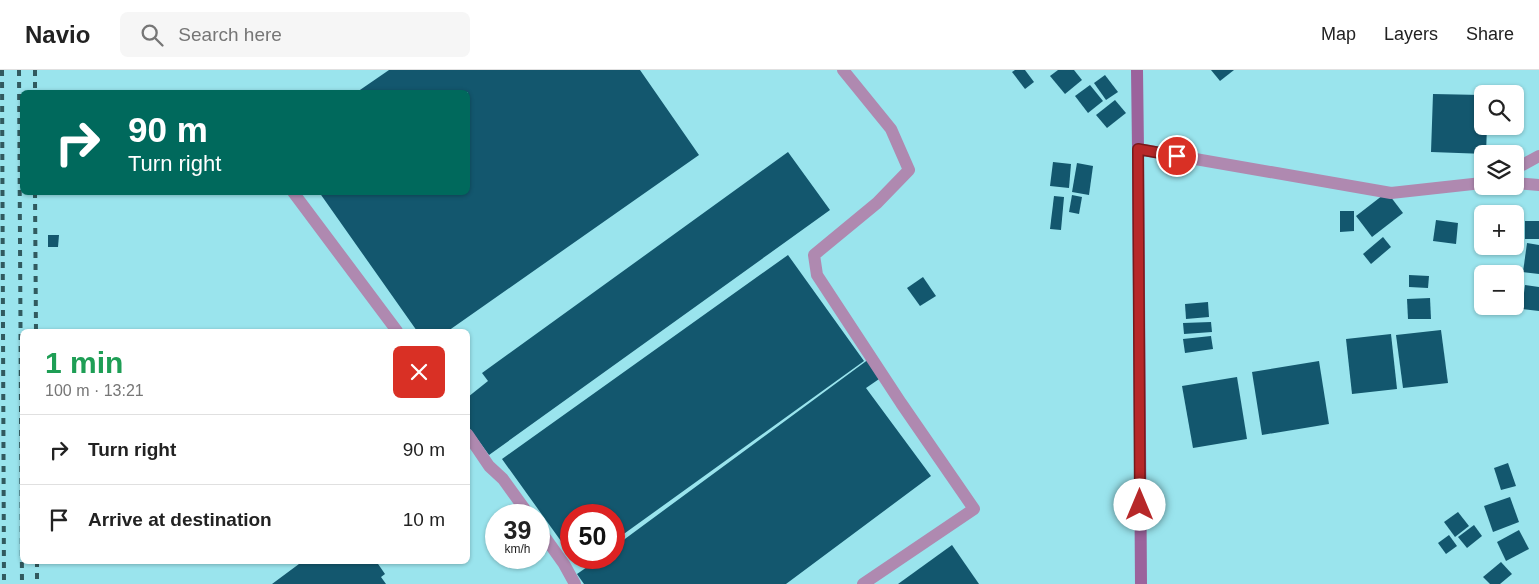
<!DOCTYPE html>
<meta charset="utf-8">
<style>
body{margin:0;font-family:Arial,sans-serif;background:#f6f6f6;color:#222;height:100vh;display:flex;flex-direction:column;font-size:19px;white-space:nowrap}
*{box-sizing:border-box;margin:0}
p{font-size:16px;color:#767676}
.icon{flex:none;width:28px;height:28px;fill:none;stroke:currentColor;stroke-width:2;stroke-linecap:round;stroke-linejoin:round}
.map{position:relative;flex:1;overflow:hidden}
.panel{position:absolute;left:20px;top:259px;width:450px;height:235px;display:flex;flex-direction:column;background:#fff;border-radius:8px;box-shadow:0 1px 4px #0004}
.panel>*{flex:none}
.top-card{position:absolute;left:20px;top:20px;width:450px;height:105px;border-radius:8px;box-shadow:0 1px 4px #0004;background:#00695c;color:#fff;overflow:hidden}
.tools{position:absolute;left:1474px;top:15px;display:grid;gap:10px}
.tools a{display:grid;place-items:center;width:50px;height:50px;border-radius:8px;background:#fff;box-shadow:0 1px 4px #0004;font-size:25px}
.speed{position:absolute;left:485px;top:434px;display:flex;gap:10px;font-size:25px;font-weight:700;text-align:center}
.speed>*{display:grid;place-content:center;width:65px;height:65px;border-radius:50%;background:#fff;box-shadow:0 1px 4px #0004;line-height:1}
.speed small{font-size:12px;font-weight:400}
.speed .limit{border:8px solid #d22;background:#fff;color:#111}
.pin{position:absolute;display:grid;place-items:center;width:42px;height:42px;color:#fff;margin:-21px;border:2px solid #fff;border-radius:50%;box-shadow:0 1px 5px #0007}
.me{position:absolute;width:55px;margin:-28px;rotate:0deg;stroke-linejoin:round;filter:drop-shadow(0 0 4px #0008)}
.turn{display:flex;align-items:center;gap:18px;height:105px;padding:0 25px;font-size:22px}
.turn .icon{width:65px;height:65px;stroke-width:2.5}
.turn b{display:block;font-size:35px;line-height:42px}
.round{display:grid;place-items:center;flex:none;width:52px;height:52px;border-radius:8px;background:#f6f6f6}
.head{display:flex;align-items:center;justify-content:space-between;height:85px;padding:0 25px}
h1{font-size:30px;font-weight:700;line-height:38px;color:#1e9e55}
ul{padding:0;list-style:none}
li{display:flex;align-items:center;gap:15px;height:70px;padding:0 25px;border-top:1px solid #e0e0e0}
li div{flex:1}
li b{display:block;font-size:19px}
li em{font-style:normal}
header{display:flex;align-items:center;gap:30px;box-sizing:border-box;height:70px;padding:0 25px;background:#fff;border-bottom:1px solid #e0e0e0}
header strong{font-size:24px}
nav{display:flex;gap:28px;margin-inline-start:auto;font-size:18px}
.search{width:350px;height:45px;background:#f6f6f6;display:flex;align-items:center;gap:12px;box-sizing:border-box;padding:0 18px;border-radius:8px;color:#767676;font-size:19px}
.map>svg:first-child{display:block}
.building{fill:#13576e}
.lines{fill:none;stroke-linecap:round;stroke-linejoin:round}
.service{stroke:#af89b0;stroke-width:12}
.minor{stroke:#af89b0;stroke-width:12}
.secondary{stroke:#9b639c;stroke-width:12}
.rail{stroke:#315a5f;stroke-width:4;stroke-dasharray:6 6;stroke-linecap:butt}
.route-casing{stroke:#771a1b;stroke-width:12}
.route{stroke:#b72829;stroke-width:9}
</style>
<header>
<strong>Navio</strong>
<div class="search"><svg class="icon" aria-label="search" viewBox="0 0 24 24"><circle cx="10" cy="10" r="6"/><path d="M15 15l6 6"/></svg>Search here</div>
<nav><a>Map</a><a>Layers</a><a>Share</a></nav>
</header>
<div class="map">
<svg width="1539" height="514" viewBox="0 0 1539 514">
<rect width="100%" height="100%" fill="#9ae4ed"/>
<g class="building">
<polygon points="389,0 640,0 699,85 448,261 417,261 319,122 468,122 468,22 357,22"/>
<polygon points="1015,0 1025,0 1034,12 1025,19 1012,2"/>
<polygon points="1058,0 1074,0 1082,10 1065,24 1050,6"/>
<polygon points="1211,0 1234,0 1220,11"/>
<polygon points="1105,5 1118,22 1106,30 1094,13"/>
<polygon points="1090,15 1103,31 1088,43 1075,26"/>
<polygon points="1433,24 1482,25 1482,56 1487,56 1486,84 1431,82"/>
<polygon points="1115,30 1126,43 1107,58 1096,45"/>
<polygon points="788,82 830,140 489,385 468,356 468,327 488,311 482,303"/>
<polygon points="1053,92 1071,94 1069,118 1050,116"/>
<polygon points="1077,93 1093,96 1089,125 1072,122"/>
<polygon points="1387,122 1403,143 1372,167 1356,146"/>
<polygon points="1072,125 1082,127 1079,144 1069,142"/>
<polygon points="1054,126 1064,127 1061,160 1050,159"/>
<polygon points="1340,141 1354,141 1354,161 1340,162"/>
<polygon points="1436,150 1458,153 1456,174 1433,171"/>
<rect x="1525" y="151" width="14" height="18"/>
<polygon points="48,165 59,165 58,177 48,177"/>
<polygon points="1383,167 1391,177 1371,194 1363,184"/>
<polygon points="1527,173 1539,175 1539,204 1523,202"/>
<polygon points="788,185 864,291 614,471 614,445 571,445 571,485 502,389"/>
<polygon points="1409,205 1429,206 1428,218 1409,217"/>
<polygon points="923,207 936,226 920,236 907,218"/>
<polygon points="1525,215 1539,217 1539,241 1522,239"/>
<polygon points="1430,228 1431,249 1408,249 1407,229"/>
<polygon points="1208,232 1209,247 1186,249 1185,234"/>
<polygon points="1211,252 1212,262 1184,264 1183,253"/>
<polygon points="1441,260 1448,313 1403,318 1396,265"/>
<polygon points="1391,264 1397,319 1352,324 1346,269"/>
<polygon points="1211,266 1213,279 1185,283 1183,269"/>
<polygon points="869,289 882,307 866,318 931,406 786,514 584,514 577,504 600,488 614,488 614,477"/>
<polygon points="1319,291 1329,354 1262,365 1252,302"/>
<polygon points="1237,307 1247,369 1193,378 1182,316"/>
<polygon points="1508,393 1516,416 1501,420 1494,398"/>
<polygon points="1510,427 1519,452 1493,462 1484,436"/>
<polygon points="1458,442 1469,456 1455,467 1444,452"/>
<polygon points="1474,455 1482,466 1467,478 1458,467"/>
<polygon points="1519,460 1529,479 1506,491 1497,472"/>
<polygon points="1449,465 1457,476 1446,484 1438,473"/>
<polygon points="952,475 979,514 898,514"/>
<polygon points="573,488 590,488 579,495"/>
<polygon points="303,491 376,491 385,504 381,507 386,514 272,514"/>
<polygon points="1501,492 1512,504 1500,514 1490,514 1483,507"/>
</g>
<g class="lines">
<g class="service">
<polyline points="843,0 891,59 909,100 877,133 814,185 817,205 901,333 974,439 863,514"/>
<polyline points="293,122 397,261"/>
<polyline points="468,365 489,396 503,409 529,445"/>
<polyline points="539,459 564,494 575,514"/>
</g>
<g class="minor">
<polyline points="1138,79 1391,123 1482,113"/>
<polyline points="1515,99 1539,86"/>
<polyline points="1515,113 1539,115"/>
</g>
<polyline class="secondary" points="1137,0 1138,79 1141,514"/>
<g class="rail">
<polyline points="2,0 4,514"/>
<polyline points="19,0 22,514"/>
<polyline points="35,0 35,22"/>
<polyline points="35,122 36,261"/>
<polyline points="37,491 37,514"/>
</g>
</g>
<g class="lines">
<defs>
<polyline id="route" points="1140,435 1138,79 1177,86"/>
</defs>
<use href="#route" class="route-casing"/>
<use href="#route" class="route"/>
</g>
</svg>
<div class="tools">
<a><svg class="icon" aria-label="search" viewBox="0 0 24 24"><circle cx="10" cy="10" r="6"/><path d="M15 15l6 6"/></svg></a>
<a><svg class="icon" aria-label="layers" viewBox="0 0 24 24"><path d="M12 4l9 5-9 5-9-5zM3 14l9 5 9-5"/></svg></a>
<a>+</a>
<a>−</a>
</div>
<div class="speed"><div>39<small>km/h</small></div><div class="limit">50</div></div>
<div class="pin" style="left:1177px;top:86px;background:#d93025"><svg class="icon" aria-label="arrive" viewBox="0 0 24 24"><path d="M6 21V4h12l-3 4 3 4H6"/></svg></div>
<svg class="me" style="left:1140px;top:435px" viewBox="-20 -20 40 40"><circle r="19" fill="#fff"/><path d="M0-13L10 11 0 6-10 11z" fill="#b72829"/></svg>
<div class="top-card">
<div class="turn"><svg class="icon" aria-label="right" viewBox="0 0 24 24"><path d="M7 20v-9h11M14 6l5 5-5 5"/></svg><div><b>90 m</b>Turn right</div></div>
</div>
<section class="panel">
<div class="head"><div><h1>1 min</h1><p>100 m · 13:21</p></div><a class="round" style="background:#d93025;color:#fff"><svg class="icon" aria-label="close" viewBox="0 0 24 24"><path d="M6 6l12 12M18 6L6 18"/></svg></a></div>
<ul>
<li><svg class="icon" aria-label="right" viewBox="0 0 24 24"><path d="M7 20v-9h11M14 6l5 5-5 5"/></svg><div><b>Turn right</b></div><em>90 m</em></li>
<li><svg class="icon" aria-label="arrive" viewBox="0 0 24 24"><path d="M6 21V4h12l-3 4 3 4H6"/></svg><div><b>Arrive at destination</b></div><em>10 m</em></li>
</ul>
</section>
</div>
